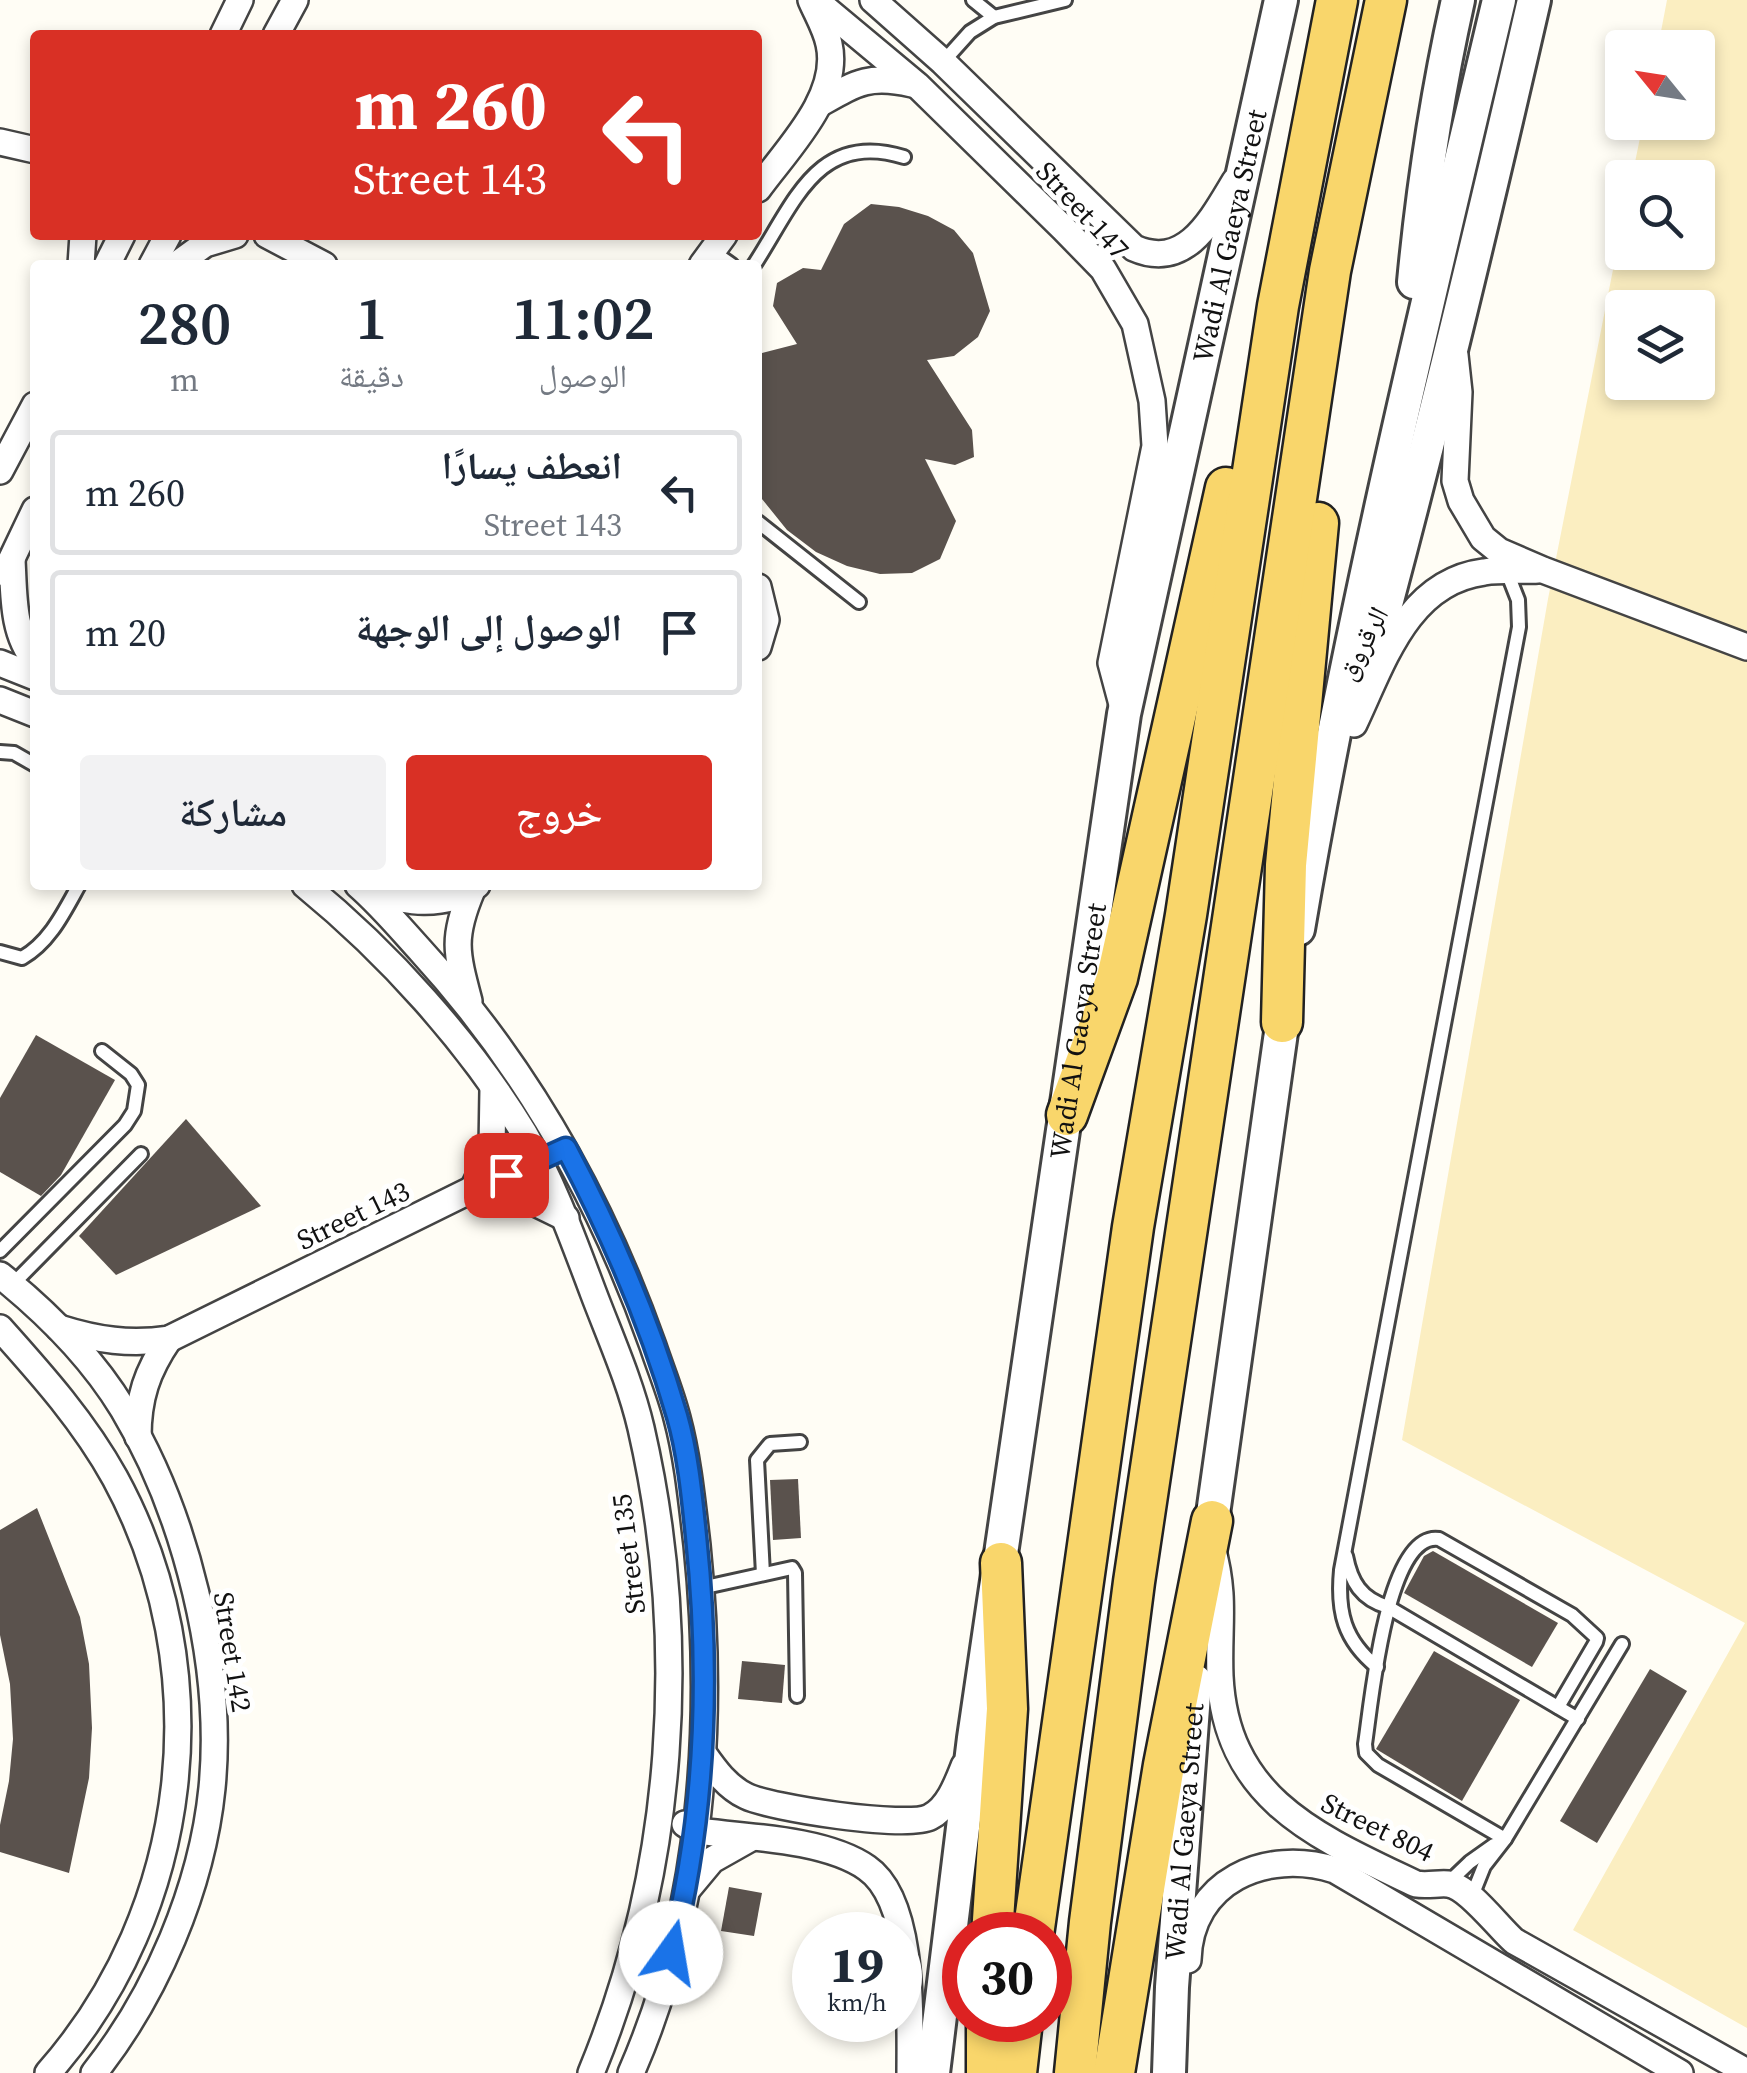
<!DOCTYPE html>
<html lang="ar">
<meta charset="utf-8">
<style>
body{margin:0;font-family:"Source Serif 4","Noto Naskh Arabic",serif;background:#f2f2f3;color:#1f2937;direction:rtl;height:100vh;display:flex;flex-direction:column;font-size:38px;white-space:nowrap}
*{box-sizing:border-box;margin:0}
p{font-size:32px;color:#747a83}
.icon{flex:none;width:55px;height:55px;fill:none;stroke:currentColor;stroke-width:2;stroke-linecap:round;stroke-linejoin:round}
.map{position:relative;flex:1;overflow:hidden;direction:ltr}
.panel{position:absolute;left:30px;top:260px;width:732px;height:630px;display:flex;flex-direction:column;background:#fff;border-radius:10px;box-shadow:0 5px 15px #0003;direction:rtl}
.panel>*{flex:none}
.banner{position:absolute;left:30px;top:30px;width:732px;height:210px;border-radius:10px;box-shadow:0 5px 15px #0003;direction:rtl;background:#d93025;color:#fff;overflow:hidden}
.needle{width:65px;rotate:300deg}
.tools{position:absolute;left:1605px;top:30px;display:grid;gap:20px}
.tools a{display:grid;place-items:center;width:110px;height:110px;border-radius:10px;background:#fff;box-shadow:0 5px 15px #0003;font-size:50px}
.speed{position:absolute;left:792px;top:1912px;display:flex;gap:20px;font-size:50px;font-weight:700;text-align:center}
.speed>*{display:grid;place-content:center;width:130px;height:130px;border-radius:50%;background:#fff;box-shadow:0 5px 15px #0003;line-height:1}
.speed small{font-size:25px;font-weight:400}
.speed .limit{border:15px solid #d22;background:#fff;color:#111}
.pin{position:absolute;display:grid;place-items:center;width:85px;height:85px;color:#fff;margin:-42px;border-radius:20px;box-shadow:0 5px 15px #0006}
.me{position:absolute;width:110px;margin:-55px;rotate:13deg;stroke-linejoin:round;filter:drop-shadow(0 0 8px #0008)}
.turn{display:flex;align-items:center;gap:35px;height:210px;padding:0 50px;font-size:45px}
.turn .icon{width:130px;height:130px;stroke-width:2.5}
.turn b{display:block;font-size:70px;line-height:85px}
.eta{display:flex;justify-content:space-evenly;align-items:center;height:170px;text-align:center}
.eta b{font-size:60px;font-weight:600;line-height:70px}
.button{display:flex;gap:20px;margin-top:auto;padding:20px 50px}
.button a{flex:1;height:115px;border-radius:10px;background:#d93025;color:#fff;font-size:40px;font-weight:600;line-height:115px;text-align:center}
.button a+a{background:#f2f2f3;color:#1f2937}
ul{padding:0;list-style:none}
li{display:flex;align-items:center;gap:30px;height:125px;margin:0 20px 15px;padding:0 30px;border:5px solid #e0e1e3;border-radius:10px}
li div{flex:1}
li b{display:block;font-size:38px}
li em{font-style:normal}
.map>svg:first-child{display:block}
.sand{fill:#fbeec1;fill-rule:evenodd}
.building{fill:#5a524d}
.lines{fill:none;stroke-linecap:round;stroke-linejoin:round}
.service-casing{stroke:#444;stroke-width:18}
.minor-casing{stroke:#444;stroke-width:30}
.tertiary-casing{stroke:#444;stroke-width:38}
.primary-casing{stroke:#222;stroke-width:45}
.service{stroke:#fff;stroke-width:12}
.minor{stroke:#fff;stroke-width:25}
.tertiary{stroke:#fff;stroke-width:32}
.primary{stroke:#f9d66b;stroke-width:40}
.route-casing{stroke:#114b97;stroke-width:25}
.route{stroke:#1a73e8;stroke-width:18}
.labels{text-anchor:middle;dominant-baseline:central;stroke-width:10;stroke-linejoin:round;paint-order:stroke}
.street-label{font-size:28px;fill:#111;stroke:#fff}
</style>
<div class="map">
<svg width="1747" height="2073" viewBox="0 0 1747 2073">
<rect width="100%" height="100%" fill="#fffdf5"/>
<path class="sand" d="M1667 0H1747V2028L1573 1930 1745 1623 1402 1440 1548 599 1622 224V252H1698V178L1632 177 1643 123 1698 122V48L1658 47ZM1622 308H1698V382H1622Z"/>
<g class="building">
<polygon points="871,204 899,207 928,216 954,230 973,253 990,311 978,337 954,356 927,360 972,430 974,457 955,465 925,459 956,521 940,559 912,573 880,574 847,566 816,552 787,530 758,494 758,354 797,344 773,306 777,283 803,268 821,270 844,224"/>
<polygon points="36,1035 115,1080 61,1175 41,1196 0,1172 0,1098"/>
<polygon points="186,1119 261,1206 116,1275 79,1236"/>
<polygon points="798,1479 801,1538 773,1540 770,1480"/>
<polygon points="37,1508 80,1617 89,1664 92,1728 89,1778 69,1873 0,1852 0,1825 9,1781 13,1739 10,1684 0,1635 0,1530"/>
<polygon points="1433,1551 1558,1623 1532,1667 1404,1593 1424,1556"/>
<polygon points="1434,1651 1520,1700 1462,1801 1376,1749"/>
<polygon points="742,1661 785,1665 782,1703 738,1699"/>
<polygon points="1650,1669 1687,1691 1597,1843 1560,1821"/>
<polygon points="729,1887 762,1893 754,1936 721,1931"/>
</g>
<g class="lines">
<defs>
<g id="service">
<polyline points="973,0 994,17"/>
<polyline points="943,62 970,32 994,17 1065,0"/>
<polyline points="712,251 732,265"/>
<path d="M754 265C794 204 817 130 904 157"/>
<polyline points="758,522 859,602"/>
<polyline points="0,752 14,753 35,765"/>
<path d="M0 952 22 958C50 942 64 912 79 885"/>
<polyline points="0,1251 125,1125 134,1111 138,1085 131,1074 102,1051"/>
<polyline points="12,1285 141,1154"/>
<path d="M1346 1556C1351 1582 1361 1599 1388 1607L1578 1719"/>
<polyline points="763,1574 757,1460 770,1444 800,1442"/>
<polyline points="701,1588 792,1568 795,1573 797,1696"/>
<path d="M1377 1667C1344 1640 1337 1612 1341 1570L1519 627 1518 600 1507 572"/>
<path d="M1505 1839 1378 1765 1366 1753 1365 1744C1371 1706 1386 1531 1439 1539L1572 1615 1597 1638 1596 1642 1558 1707"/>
<polyline points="1448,1883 1470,1862 1494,1845"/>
<polyline points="1472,1896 1484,1866 1505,1839 1622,1644"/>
</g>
<g id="minor">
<polyline points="815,0 917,85 1063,228 1103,269 1135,324 1152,401 1155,446 1111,663 1123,708"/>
<path d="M873 0 943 62 1134 248C1186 271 1212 219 1235 181"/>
<polyline points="223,35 240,0"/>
<polyline points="276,35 295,0"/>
<path d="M819 104C856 83 869 74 912 84"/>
<polyline points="0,142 35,150"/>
<path d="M758 189C786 150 841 97 829 44 826 29 817 14 811 0"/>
<polyline points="267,235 324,265"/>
<polyline points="81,265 83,235"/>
<polyline points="107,265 122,235"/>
<polyline points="152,265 168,235"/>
<polyline points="176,265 205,244 235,235"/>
<polyline points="702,265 724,235"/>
<polyline points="1455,355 1459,392 1455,481 1461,501 1483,538 1499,551 1543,570 1747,647"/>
<polyline points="0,471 35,405"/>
<path d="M12 560C14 593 12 634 35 660"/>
<polyline points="5,573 35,510"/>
<polyline points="758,587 766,620 758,647"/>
<polyline points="0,663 35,677"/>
<polyline points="0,700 35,714"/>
<path d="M1354 724C1383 663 1407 582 1484 572 1501 569 1521 571 1538 570"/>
<path d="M305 885C388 953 468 1041 524 1133 553 1183 573 1239 593 1292 610 1337 630 1381 641 1428 690 1642 675 1870 591 2073"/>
<path d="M358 885C381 905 401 929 421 951 526 1066 601 1199 653 1346 661 1370 671 1394 677 1418 688 1459 692 1503 697 1545 715 1721 703 1909 631 2073"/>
<path d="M367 892C404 901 444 910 477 885"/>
<path d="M469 1001C456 952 452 937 472 890"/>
<polyline points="493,1089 492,1149 473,1189 523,1197 566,1218"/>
<path d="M0 1275C46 1312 92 1358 123 1409 186 1514 224 1666 212 1788 202 1888 156 1995 94 2073"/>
<path d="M0 1328C43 1376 84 1422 115 1478 219 1669 192 1910 48 2073"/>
<path d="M59 1328C97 1340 130 1345 169 1339L473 1189 552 1154"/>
<path d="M138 1437C138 1398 147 1371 169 1339"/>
<path d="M1212 1547C1226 1598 1218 1626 1220 1676 1226 1800 1318 1837 1416 1884 1427 1886 1438 1883 1448 1884 1468 1886 1497 1926 1514 1941L1747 2072"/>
<path d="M703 1753C715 1770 727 1787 746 1796 770 1808 907 1829 930 1817 948 1808 957 1784 964 1766"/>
<path d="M685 1824 696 1831C746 1837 826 1839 867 1868 915 1901 910 2020 910 2073"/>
<polyline points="687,1890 712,1860 751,1838"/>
<path d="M1188 1960C1190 1881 1266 1848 1335 1870L1680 2073"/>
</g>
<g id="tertiary">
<path d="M1414 282C1423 187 1437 94 1458 0"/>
<path d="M1363 689C1426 461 1481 231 1534 0"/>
<path d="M1298 929C1351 617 1426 308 1499 0"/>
<polyline points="1209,1542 1286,997"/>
<path id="s1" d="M933 2073 974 1738 1124 714 1281 0"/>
<path id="s2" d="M1169 2073 1172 1987 1195 1681"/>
</g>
<g id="primary">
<polyline points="1282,1022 1286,865 1318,523"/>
<polyline points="1067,1115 1117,978 1226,488"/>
<polyline points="992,1935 1007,1709 1001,1563"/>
<polyline points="1033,1935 1133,1227 1186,915 1278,306 1337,0"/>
<polyline points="987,2073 987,2020"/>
<polyline points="1016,2073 1022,2020"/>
<polyline points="1075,2073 1090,1922 1134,1582 1330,271 1386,0"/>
<polyline points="1114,2073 1164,1765 1212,1521"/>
</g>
</defs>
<use href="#service" class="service-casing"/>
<use href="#minor" class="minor-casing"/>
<use href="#tertiary" class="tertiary-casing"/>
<use href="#primary" class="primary-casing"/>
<use href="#service" class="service"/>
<use href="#minor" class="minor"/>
<use href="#tertiary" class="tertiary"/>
<use href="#primary" class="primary"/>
</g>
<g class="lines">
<defs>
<path id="route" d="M506 1175 566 1148C611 1233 650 1323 677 1416 688 1454 692 1497 696 1536 711 1677 706 1816 671 1953"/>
</defs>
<use href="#route" class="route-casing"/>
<use href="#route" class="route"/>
</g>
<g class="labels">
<g class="street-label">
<text transform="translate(1083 210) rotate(47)">Street 147</text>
<text stroke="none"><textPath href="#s1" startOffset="1862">Wadi Al Gaeya Street</textPath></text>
<text transform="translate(1362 643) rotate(-62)">الرقروق</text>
<text stroke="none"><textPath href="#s1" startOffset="1052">Wadi Al Gaeya Street</textPath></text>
<text transform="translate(353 1215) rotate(-26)">Street 143</text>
<text transform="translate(628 1554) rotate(-97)">Street 135</text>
<text transform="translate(233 1652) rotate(81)">Street 142</text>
<text transform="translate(1378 1827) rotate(26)">Street 804</text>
<text stroke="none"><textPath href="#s2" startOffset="242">Wadi Al Gaeya Street</textPath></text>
</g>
</g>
</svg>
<div class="tools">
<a><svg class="needle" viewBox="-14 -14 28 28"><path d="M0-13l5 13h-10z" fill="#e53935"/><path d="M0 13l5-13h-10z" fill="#747a83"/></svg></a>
<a><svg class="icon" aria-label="search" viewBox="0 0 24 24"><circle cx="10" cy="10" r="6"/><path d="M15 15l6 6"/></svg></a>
<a><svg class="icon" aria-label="layers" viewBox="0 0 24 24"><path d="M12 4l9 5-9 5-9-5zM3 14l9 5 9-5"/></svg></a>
</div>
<div class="speed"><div>19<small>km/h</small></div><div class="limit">30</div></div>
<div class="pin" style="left:506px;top:1175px;background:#d93025"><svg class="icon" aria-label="arrive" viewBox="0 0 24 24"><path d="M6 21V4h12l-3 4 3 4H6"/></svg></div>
<svg class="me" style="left:671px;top:1953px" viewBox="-20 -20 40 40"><circle r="19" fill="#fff"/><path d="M0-13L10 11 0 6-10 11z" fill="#1a73e8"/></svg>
<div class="banner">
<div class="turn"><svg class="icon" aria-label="left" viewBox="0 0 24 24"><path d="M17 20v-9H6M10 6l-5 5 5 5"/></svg><div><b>260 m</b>Street 143</div></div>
</div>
<section class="panel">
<div class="eta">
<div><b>11:02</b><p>الوصول</p></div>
<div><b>1</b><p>دقيقة</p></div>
<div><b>280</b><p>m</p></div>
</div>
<ul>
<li><svg class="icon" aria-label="left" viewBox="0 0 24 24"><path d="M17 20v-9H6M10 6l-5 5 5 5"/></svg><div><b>انعطف يسارًا</b><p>Street 143</p></div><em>260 m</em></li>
<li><svg class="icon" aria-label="arrive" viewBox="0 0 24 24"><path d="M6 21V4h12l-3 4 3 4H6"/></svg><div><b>الوصول إلى الوجهة</b></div><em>20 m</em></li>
</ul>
<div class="button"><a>خروج</a><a>مشاركة</a></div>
</section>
</div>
